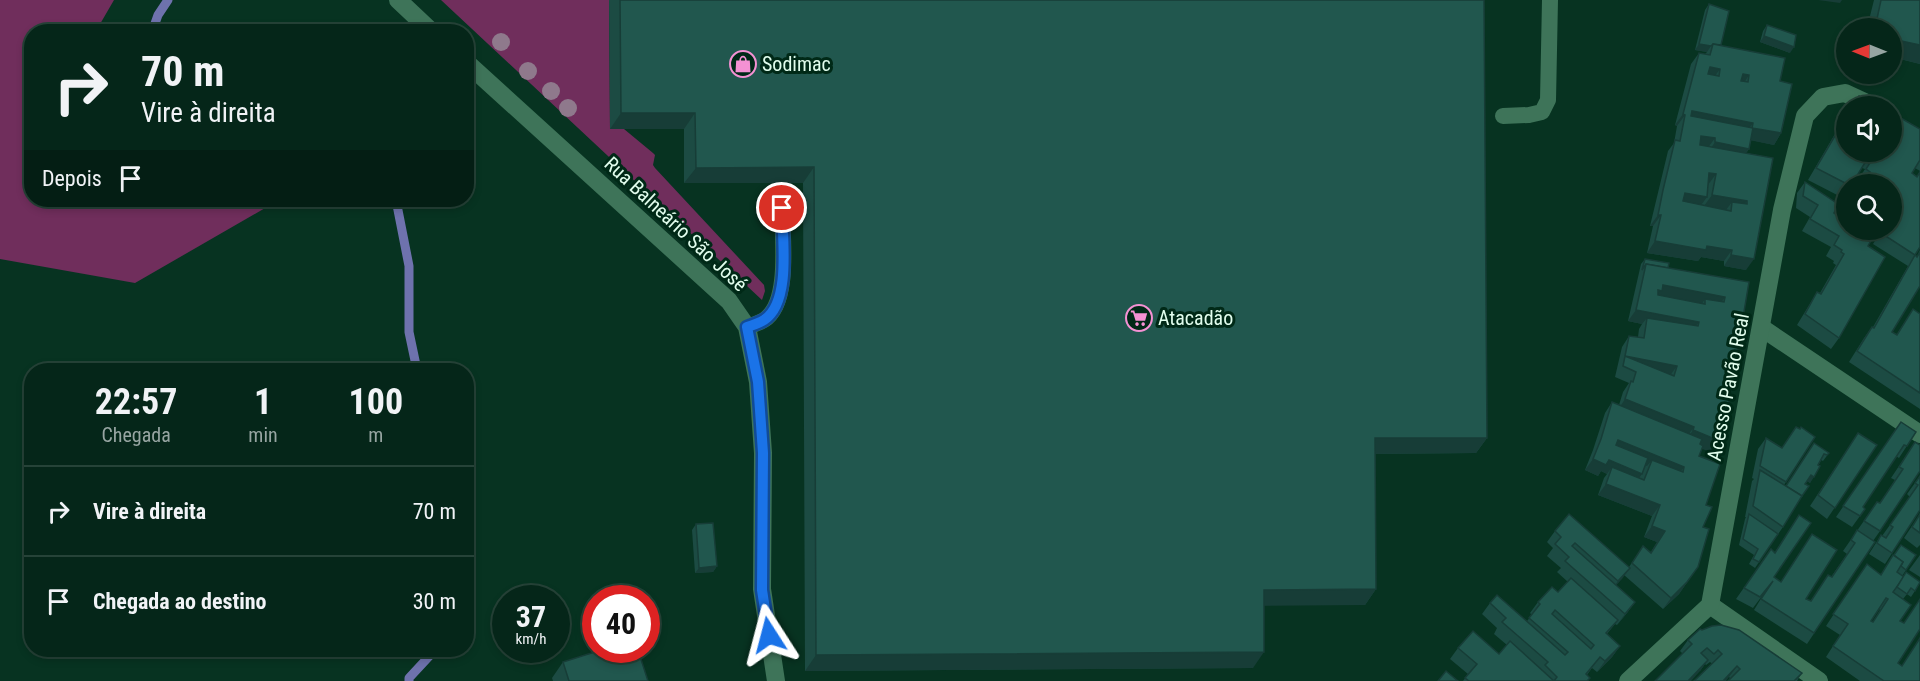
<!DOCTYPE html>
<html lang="pt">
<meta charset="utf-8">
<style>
body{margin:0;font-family:"Roboto Condensed",sans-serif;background:#0e2e22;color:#f1f3f6;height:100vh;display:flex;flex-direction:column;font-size:22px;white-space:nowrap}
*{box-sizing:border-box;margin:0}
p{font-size:20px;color:#97a5a2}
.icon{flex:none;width:33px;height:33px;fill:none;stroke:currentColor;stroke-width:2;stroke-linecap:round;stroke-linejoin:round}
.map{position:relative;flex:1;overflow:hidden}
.side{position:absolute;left:24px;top:363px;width:450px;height:294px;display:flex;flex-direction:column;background:#052619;border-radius:24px;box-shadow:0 3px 9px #0003,0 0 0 2px #264338}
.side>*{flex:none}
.banner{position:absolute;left:24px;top:24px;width:450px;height:183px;border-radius:24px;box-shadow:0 3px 9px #0003,0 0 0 2px #264338;background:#052619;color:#f1f3f6;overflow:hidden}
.needle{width:39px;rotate:271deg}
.controls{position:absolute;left:1836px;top:18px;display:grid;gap:12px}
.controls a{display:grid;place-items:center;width:66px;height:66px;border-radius:50%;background:#052619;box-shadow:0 3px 9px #0003,0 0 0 2px #264338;font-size:30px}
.speed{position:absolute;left:492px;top:585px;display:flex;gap:12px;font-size:30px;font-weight:700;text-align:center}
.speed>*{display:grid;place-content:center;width:78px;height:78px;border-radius:50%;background:#052619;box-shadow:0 3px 9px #0003,0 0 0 2px #264338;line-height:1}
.speed small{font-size:15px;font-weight:400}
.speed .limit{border:9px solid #d22;background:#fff;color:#111}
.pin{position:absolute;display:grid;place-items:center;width:51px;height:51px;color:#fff;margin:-26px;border:3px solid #fff;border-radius:50%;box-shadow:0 2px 6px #0007}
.me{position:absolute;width:66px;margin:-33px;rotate:351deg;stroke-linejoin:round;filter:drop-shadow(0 0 4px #0008)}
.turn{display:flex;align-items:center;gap:21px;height:126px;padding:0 18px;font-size:27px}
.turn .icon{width:78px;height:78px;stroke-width:2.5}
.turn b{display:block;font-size:42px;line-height:51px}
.then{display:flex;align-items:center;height:57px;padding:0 18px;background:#0003;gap:12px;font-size:22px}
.eta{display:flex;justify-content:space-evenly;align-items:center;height:102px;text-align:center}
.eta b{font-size:36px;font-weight:700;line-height:42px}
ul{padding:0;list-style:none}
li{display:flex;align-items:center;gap:18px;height:90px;padding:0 18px;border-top:2px solid #264338}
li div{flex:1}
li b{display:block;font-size:22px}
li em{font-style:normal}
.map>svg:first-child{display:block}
.green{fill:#702e5c}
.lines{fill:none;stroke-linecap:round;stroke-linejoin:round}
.stream{stroke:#6e72ad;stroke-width:9}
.service{stroke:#3e7459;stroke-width:16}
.minor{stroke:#3e7459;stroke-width:18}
.tertiary{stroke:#3e7459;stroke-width:18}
.tree{fill:#8f798c}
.wall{fill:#1c4b43;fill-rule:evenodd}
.shaded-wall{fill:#173d37}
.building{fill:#21574e;stroke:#173d37;stroke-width:1.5;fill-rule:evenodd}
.route-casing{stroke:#114b97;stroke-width:15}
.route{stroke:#1a73e8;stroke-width:10}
.labels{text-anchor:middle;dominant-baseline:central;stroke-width:6;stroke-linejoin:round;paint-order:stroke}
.poi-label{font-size:20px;fill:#e1fded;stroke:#002917;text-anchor:start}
.street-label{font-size:20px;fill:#e1fded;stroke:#002917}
</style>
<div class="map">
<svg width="1920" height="681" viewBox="0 0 1920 681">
<rect width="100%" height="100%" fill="#073321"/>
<g class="green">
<polygon points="0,0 114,0 96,31 32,32 32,200 279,200 135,283 0,259"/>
<polygon points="441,0 609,0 610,129 624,129 653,153 655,155 653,165 655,168 764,285 765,291 762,300"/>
</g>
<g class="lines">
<g class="stream">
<polyline points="152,32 158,15 168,0"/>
<polyline points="396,200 409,266 409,332 417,370"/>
<polyline points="409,681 409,678 435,650"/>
</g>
<g class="service">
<polyline points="1503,116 1529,115 1542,112 1548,100 1550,0"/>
<path d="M747 327C753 325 759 323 764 320 791 303 782 236 782 208"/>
</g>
<g class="minor">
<polyline points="1762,328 1920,434"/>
<polyline points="1710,605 1819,681"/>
<polyline points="1628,681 1710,605 1782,210 1805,116 1823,97 1845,93 1873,106"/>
</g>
<g class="tertiary">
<polyline points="398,0 432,32"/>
<polyline points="466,62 729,301 747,327 758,382 763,453 762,589 776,681"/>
</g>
</g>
<g class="tree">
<circle cx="501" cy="42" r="9"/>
<circle cx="528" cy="71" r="9"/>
<circle cx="551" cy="91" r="9"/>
<circle cx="568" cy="108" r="9"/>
</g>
<g class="wall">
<polygon points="609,0 1484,0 1487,438 1476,453 1375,454 1376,589 1365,605 1264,605 1253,668 805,671 803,183 684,183 684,129 610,129"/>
<polygon points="1874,0 1920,0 1920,64 1892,57 1892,28 1867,28"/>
<polygon points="1709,4 1721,45 1780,81 1781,133 1774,145 1751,140 1749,149 1746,153 1773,158 1746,270 1724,266 1724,261 1701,257 1698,261 1647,253 1653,226 1650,226 1668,151 1674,143 1677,126 1675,125 1691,64 1699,53 1705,54 1707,52 1695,50 1705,10"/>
<polygon points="1767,25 1790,53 1760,42 1763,31"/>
<path d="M1846 115V152H1892L1920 129V247L1915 255 1917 256 1920 250V286L1892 332 1897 334 1913 309 1920 314V409L1849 362 1864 338 1872 327H1873L1908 266 1873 244 1882 230H1892V184H1861L1862 183 1858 180 1865 169 1862 168 1846 184V193L1843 198 1808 180ZM1915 168 1920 171 1917 176 1912 173Z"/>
<polygon points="1805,182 1834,213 1837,215 1846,200 1846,217 1844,216 1842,219 1846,230 1877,230 1868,246 1839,338 1831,349 1797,325 1817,292 1820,293 1836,265 1833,263 1834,261 1826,256 1831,247 1802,231 1810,217 1796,208 1797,193"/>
<polygon points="1645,259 1668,268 1749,282 1722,442 1715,454 1702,448 1699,456 1706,505 1703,527 1690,578 1679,594 1663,609 1624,575 1616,585 1635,602 1627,613 1617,625 1615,624 1607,634 1620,646 1612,657 1597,672 1592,668 1587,675 1590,678 1588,681 1463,681 1468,674 1450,659 1458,648 1499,654 1507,645 1494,634 1497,628 1482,614 1490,603 1527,621 1532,615 1530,613 1538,602 1558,592 1568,582 1557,572 1561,568 1547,556 1553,548 1547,542 1555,531 1629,567 1643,546 1651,552 1657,542 1644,537 1652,516 1598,495 1604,478 1607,474 1601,471 1598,476 1585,470 1593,450 1605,413 1612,402 1619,405 1623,392 1629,383 1615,377 1622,347 1629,336 1638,337 1639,329 1642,324 1628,321 1641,264"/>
<polygon points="1901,422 1916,432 1899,458 1896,456 1863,507 1865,509 1852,527 1836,517"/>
<polygon points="1858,433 1877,445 1827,519 1810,506"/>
<polygon points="1815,437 1784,485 1786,486 1814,443 1829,453 1823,461 1821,460 1810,483 1807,481 1805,484 1802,496 1783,527 1755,568 1749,564 1754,555 1739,545 1745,519 1746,517 1745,517 1752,481 1754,479 1752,478 1758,449 1766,438 1781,448"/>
<polygon points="1915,442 1880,531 1873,541 1875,542 1807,644 1754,610 1765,592 1753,608 1736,599 1771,549 1775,552 1799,515 1774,577 1781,582 1812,534 1806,599 1810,601 1831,577 1847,554 1843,551 1877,502 1880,503 1895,480 1891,478"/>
<polygon points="1920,476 1920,510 1885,564 1869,554 1881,535 1882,536 1910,497 1907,494"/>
<polygon points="1920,514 1920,545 1917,548 1904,538"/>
<polygon points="696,524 717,566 713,572 695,573 692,530"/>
<path d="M1916 555 1902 576 1920 583 1911 597 1907 594 1903 599 1900 621 1898 663 1920 681H1860L1826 657 1840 635 1826 626 1867 564 1880 574ZM1879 609 1880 610 1873 622 1871 621Z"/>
<polygon points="1920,555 1920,577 1909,570"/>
<polygon points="1702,630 1802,673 1797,681 1728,681 1730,678 1729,677 1710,662 1706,665 1705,664 1700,671 1680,651 1688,640"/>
<polygon points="563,662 648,681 553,681 552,678"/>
</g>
<g class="shaded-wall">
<polygon points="1818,0 1842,0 1840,3"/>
<polygon points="1764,36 1794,47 1790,53 1760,42"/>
<polygon points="1892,39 1920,45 1920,64 1892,57"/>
<polygon points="1699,44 1711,46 1707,52 1695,50"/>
<polygon points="1710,67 1720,69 1712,80 1702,79"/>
<polygon points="1743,74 1749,75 1742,86 1735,85"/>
<polygon points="1692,111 1753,123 1745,134 1684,122"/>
<polygon points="621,113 695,113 684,129 610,129"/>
<polygon points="1683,114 1685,115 1677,126 1675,125"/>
<polygon points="1752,128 1781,133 1774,145 1744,139"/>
<polygon points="1701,136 1715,138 1707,149 1694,147"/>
<polygon points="1715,142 1749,149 1741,160 1707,154"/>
<polygon points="814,167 803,183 684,183 696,168"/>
<polygon points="1709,173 1716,174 1708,185"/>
<polygon points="1685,193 1707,197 1699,208 1677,204"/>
<polygon points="1712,195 1747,201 1739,212 1732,202 1726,210 1704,206"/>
<polygon points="1658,215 1661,215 1653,226 1650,226"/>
<polygon points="1655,241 1707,246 1732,250 1724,261 1701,257 1698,261 1647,253"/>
<polygon points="1731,255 1754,259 1746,270 1724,266"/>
<polygon points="1663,285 1725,297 1717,309 1705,304 1705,299 1701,305 1651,302"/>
<polygon points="1636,310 1699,322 1691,333 1647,318 1642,324 1628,321"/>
<polygon points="1625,356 1677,366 1669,377"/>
<polygon points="1625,399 1694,427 1686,438 1618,410"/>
<polygon points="1693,430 1722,442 1715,454 1685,442"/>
<polygon points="1375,438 1487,438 1476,453 1364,454"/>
<polygon points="1618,440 1684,467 1676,478 1652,460 1647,466 1610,451"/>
<polygon points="1593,459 1609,460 1642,474 1634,485 1612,467 1607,474 1601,471 1598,476 1585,470"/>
<polygon points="1811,475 1814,477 1810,483 1807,481"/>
<polygon points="1606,484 1660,505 1652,516 1598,495"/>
<polygon points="1652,526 1665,531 1657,542 1644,537"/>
<polygon points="717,566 713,572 695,573 699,568"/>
<polygon points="1698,567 1679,594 1663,609 1671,598"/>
<polygon points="1630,568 1622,579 1610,592 1618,581"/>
<polygon points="1376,589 1365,605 1253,606 1264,590"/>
<polygon points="1635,602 1627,613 1617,625 1625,614"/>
<polygon points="1620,646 1612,657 1597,672 1605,661"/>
<polygon points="1264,652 1253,668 805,671 816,655"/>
<polygon points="1708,660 1700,671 1691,681 1688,681"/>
<polygon points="1737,666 1729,677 1726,681 1723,681"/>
</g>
<g class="building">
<polygon points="620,0 1484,0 1487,438 1375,438 1376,589 1264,590 1264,652 816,655 814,167 696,168 695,113 621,113"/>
<polygon points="1881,0 1920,0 1920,45 1892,39 1892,28 1875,28"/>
<polygon points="1709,4 1729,11 1721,45 1713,44 1711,46 1699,44"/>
<polygon points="1767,25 1796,35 1794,47 1764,36"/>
<path d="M1713 44 1785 58 1780 81 1792 84 1781 133 1752 128 1753 123 1692 111 1691 116 1753 128 1749 149 1715 142V138L1701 136 1700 145 1773 158 1754 259 1731 255 1732 250 1707 246 1706 250 1655 241 1661 215H1658L1663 190 1675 140 1680 141 1685 115 1683 114 1699 53 1710 55ZM1710 67 1720 69 1719 76 1708 74ZM1743 74 1749 75 1748 82 1741 81ZM1709 173 1716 174 1712 195 1747 201V204L1732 202 1731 211 1683 201 1685 193 1707 197Z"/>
<polygon points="1859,96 1879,106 1853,106"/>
<polygon points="1892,113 1920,129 1920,160 1912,173 1917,177 1920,172 1920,247 1915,255 1917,257 1920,252 1920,286 1892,332 1897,335 1913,309 1920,314 1920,393 1857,351 1872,327 1874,328 1915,255 1881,233 1883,230 1892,230 1892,216 1900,201 1897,199 1892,207 1892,184 1862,184 1870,172 1866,169 1873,158 1869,156 1852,184 1847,184 1816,168 1846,117 1846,152 1877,152 1873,158 1877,160 1882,152 1892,152"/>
<polygon points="1805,182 1838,204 1834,213 1846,221 1846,220 1846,230 1877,230 1868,246 1885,257 1839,338 1805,314 1817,292 1821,294 1844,254 1841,252 1842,250 1834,245 1839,236 1810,219 1818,205 1803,196"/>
<polygon points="1846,201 1846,210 1843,207"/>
<polygon points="1645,259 1669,263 1668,268 1646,264 1642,270"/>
<path d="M1646 264 1749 282 1722 442 1693 430 1694 427 1625 399 1631 381 1633 382 1636 372 1623 366 1625 356 1674 376 1677 366 1625 356 1629 336 1644 338 1647 318 1698 326 1699 322 1636 310ZM1663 285 1725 297 1724 302 1705 299V304L1658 295V290L1662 291Z"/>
<polygon points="1612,402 1702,439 1700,444 1703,446 1699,456 1720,464 1706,505 1712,507 1703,527 1709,529 1698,567 1687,582 1671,598 1632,563 1643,546 1651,553 1665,531 1652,526 1660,505 1606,484 1612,467 1644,480 1652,460 1683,472 1684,467 1618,440 1616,445 1648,458 1642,474 1609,460 1606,465 1593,459 1601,439"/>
<polygon points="1901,422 1916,432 1907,446 1904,445 1863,507 1865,509 1860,516 1843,506"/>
<polygon points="1796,427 1800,429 1801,427 1815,437 1786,482 1760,466 1766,438 1782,448"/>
<polygon points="1858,433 1877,445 1835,508 1818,495"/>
<polygon points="1915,442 1920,445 1920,471 1880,531 1864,521 1877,502 1880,503 1903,469 1899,467"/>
<polygon points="1814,443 1829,453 1827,455 1824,454 1818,465 1820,466 1814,477 1811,475 1805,484 1809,486 1802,496 1786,486"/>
<polygon points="1760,470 1802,496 1783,527 1753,506"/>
<polygon points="1920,476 1920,510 1892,553 1877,543 1881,535 1886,538 1893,527 1890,525 1918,485 1915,483"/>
<polygon points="1569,514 1630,568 1618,581 1575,543 1572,546 1635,602 1625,614 1565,561 1569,557 1555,544 1561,537 1555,531"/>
<polygon points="1749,514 1778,534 1759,562 1753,559 1758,549 1743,539"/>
<polygon points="1920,514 1920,533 1912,527"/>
<polygon points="1799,515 1811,523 1774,577 1781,582 1812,534 1837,550 1806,599 1811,601 1828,575 1832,577 1855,543 1851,540 1857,530 1875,542 1814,633 1761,599 1773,581 1760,597 1744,588 1771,549 1775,553"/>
<polygon points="713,523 717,566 699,568 696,524"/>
<polygon points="1901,545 1916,555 1906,570 1901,566 1903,562 1894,555"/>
<path d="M1893 555 1903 562 1897 572 1904 577 1893 592 1911 605 1900 621 1904 623 1920 599V629L1898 663 1902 666 1920 638V681H1884L1833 646 1848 624 1833 614 1867 564 1881 575ZM1886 598 1888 599 1873 622 1871 621Z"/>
<polygon points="1906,572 1920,582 1915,591 1911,588 1907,594 1897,587"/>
<path d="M1571 578 1618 620 1606 633 1620 646 1605 661 1600 657 1586 674 1590 678 1587 681H1469L1465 678 1477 664 1458 648 1473 631 1499 654 1510 641 1554 681 1557 677 1545 665 1548 662 1502 622 1506 618 1490 603 1497 595 1565 655 1568 652 1529 618 1540 604 1538 602 1552 587 1558 592ZM1555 610 1594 645 1591 649 1552 614Z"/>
<polygon points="1721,625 1739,630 1802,673 1794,681 1728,681 1740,669 1737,666 1723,681 1694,681 1722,654 1718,650 1714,654 1707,648 1701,653 1708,660 1688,681 1655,681 1692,644 1688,640 1700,629 1702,630 1712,626"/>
<polygon points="601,650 638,650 648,681 569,681 563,662"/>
<polygon points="1446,671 1458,681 1438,681"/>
</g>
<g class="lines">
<defs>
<path id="route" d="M769 635 762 590 763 453 758 382 747 327C753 325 759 323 764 320 792 302 782 236 782 208"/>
</defs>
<use href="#route" class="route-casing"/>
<use href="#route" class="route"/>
</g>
<defs>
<symbol id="shop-ring" viewBox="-11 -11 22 22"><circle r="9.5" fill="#002917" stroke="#f491d3" stroke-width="1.5"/><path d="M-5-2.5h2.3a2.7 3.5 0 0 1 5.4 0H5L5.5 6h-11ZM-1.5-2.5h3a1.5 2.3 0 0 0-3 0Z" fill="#f491d3"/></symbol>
<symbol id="supermarket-ring" viewBox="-11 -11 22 22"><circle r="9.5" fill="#002917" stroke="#f491d3" stroke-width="1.5"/><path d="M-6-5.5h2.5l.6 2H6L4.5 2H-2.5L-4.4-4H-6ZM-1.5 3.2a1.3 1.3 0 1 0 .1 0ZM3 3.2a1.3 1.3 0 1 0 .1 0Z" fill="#f491d3"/></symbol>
</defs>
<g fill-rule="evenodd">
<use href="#shop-ring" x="728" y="49" width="30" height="30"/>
<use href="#supermarket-ring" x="1124" y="303" width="30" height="30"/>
</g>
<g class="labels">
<g class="poi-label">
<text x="762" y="64">Sodimac</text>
<text x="1158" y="318">Atacadão</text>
</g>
<g class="street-label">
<text transform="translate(676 224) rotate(43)">Rua Balneário São José</text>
<text transform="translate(1728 387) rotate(-79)">Acesso Pavão Real</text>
</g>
</g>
</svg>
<div class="controls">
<a><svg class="needle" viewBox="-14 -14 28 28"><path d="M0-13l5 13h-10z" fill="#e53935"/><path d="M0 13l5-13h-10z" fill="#97a5a2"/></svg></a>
<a><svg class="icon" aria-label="sound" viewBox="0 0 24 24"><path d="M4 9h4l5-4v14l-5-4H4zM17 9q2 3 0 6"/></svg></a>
<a><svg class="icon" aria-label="search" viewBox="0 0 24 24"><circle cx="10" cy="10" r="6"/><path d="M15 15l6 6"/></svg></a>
</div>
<div class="speed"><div>37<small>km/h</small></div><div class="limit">40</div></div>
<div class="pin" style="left:782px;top:208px;background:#d93025"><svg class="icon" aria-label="arrive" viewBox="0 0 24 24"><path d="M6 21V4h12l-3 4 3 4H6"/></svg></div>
<svg class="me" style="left:769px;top:635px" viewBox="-20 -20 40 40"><path d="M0-17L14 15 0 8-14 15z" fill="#1a73e8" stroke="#fff" stroke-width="4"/></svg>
<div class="banner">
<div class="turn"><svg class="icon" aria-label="right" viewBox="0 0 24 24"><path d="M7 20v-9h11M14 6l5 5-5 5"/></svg><div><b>70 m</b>Vire à direita</div></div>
<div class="then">Depois<svg class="icon" aria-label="arrive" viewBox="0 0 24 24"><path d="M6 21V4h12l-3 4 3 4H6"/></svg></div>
</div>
<section class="side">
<div class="eta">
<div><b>22:57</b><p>Chegada</p></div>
<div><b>1</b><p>min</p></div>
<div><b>100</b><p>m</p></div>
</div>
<ul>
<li><svg class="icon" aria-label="right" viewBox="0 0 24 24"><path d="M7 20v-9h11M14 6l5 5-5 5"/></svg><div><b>Vire à direita</b></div><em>70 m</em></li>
<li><svg class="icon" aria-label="arrive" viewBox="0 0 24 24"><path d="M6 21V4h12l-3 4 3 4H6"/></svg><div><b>Chegada ao destino</b></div><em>30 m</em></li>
</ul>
</section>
</div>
